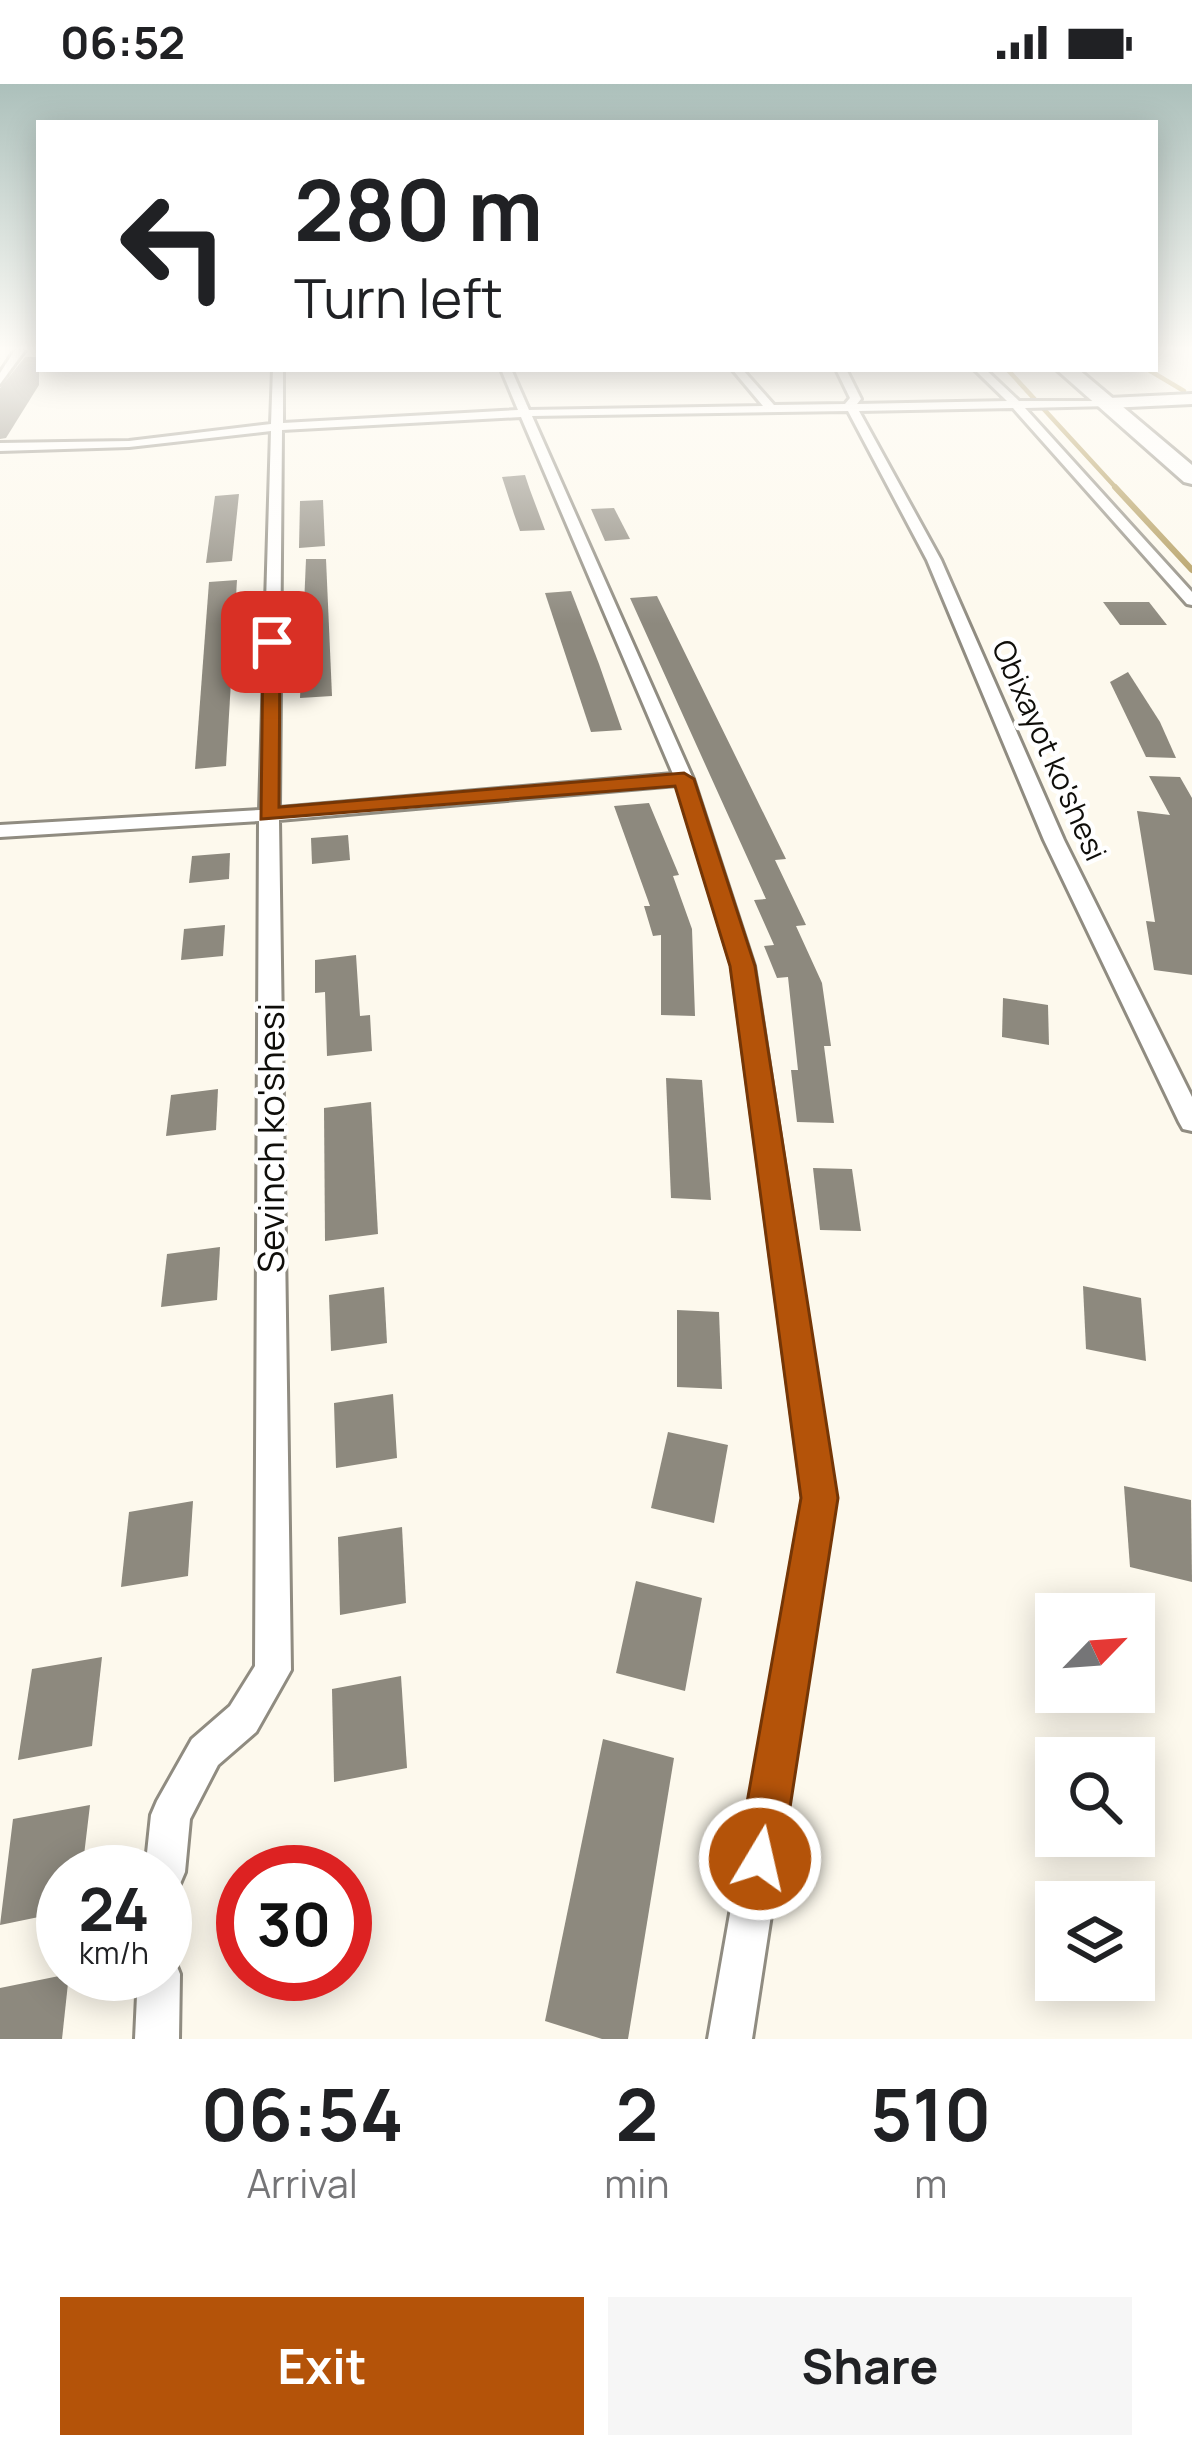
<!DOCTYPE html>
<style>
body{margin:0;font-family:Manrope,sans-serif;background:#f6f6f6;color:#202124;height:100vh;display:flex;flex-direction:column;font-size:45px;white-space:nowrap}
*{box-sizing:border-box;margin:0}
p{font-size:39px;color:#757577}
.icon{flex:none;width:66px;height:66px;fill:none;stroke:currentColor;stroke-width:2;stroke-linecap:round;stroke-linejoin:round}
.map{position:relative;height:1955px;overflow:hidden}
.panel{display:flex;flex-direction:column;background:#fff;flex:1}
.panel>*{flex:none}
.top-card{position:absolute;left:36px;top:36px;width:1122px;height:252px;border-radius:0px;box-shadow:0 6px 30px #0003;background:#fff;color:#202124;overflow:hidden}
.needle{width:78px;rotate:65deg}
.tools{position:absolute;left:1035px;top:1509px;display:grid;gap:24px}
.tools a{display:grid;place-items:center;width:120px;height:120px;border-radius:0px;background:#fff;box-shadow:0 6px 30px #0003;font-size:60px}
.speed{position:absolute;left:36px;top:1761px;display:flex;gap:24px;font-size:60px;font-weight:700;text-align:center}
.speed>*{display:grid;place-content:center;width:156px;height:156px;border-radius:50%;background:#fff;box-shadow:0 6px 30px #0003;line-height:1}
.speed small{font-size:30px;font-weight:400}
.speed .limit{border:18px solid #d22;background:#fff;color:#111}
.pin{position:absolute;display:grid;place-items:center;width:102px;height:102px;color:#fff;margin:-51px;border-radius:24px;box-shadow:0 6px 18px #0006}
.me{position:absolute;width:132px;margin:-66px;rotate:9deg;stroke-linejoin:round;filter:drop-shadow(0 0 9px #0008)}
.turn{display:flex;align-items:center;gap:42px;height:252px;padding:0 60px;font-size:54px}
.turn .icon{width:156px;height:156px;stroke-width:2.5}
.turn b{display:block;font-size:84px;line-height:102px}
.eta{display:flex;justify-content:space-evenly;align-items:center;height:204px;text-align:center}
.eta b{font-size:72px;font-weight:700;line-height:84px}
.action{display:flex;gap:24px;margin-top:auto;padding:24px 60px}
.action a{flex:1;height:138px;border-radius:0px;background:#b45309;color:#fff;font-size:48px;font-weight:700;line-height:138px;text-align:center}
.action a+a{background:#f6f6f6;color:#202124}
.status{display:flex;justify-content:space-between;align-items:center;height:84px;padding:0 60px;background:#fff;direction:ltr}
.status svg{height:33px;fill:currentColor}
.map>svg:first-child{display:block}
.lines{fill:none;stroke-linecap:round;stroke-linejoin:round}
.stream-far1{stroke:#af9756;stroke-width:4.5}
.stream{stroke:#af9756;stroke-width:6}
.building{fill:#8d897e}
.street-casing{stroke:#908c81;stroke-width:6}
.secondary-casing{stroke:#908c81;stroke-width:6}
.highway-casing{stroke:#908c81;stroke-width:6}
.street{fill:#fff;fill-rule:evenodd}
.secondary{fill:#fff;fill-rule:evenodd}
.highway{fill:#fff;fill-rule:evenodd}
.route{fill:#b45309;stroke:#753606;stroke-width:3}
.labels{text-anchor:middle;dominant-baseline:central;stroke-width:9;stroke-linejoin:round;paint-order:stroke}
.far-street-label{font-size:30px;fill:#0f0e0a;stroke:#fff}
.street-label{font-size:36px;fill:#0f0e0a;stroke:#fff}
</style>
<div class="status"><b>06:52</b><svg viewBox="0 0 49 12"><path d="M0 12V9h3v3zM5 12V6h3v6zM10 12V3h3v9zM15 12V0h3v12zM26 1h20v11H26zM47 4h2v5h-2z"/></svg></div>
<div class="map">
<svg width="1192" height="1955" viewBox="0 0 1192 1955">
<rect width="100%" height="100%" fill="#fdf9ed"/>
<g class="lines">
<g class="stream-far1">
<polyline points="1007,285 1118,406"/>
<polyline points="1147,285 1184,307"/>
</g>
<polyline class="stream" points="1115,403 1192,486"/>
</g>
<g class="building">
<polygon points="25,273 39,273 39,301 6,354 0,355 0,304"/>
<polygon points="525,391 530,406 545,446 520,447 514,430 502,393"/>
<polygon points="239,410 232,477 206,479 215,412"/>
<polygon points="323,416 325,462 299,464 300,417"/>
<polygon points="614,424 630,455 605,457 591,425"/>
<polygon points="306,475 326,475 332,612 300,614"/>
<polygon points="237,496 226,682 195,685 209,498"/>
<polygon points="571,507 599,580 622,646 591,648 545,509"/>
<polygon points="657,512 786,775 775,776 806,841 796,842 822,899 831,962 824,962 834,1039 797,1038 791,986 798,986 788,893 777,894 764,862 774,861 754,816 766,815 630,514"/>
<polygon points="1103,518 1149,518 1167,541 1120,541"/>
<polygon points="1128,588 1160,638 1176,674 1146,673 1110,598"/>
<polygon points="1149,692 1180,693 1192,714 1192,891 1154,886 1146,837 1155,838 1137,727 1170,731"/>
<polygon points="649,719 679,791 673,792 692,845 695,932 661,931 661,851 653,852 644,822 650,822 614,722"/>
<polygon points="348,751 350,776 312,780 311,754"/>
<polygon points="230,769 229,795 189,799 192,772"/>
<polygon points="225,841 223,872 181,876 184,845"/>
<polygon points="356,871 360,932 370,931 372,967 327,972 325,908 315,909 315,876"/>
<polygon points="1003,914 1048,921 1049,961 1002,953"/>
<polygon points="666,994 702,996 711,1116 671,1114"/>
<polygon points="218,1005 216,1046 166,1052 171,1011"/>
<polygon points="371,1018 378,1150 325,1157 324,1024"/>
<polygon points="813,1084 852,1085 861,1147 820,1146"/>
<polygon points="220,1163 217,1216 161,1223 167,1170"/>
<polygon points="1083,1202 1141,1214 1146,1277 1086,1265"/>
<polygon points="384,1203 387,1259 331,1267 329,1211"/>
<polygon points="677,1226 719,1228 722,1305 677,1303"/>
<polygon points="393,1310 397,1374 336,1384 334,1319"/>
<polygon points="668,1348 728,1361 714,1439 651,1424"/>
<polygon points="1124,1402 1191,1416 1192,1498 1130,1483"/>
<polygon points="193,1417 188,1492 121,1503 129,1428"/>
<polygon points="402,1443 406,1519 340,1531 338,1453"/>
<polygon points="636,1497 702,1514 685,1607 616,1589"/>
<polygon points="102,1573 92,1662 18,1676 32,1585"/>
<polygon points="401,1592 407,1684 334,1698 332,1605"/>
<polygon points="603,1655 674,1674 628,1955 602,1955 545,1937"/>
<polygon points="90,1721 82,1788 63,1788 63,1828 0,1841 13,1735"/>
<polygon points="69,1890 62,1955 0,1955 0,1904"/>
</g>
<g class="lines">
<defs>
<g id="street">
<polygon points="15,266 25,266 0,300 0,289"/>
<path d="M273 285H283V339L518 326 501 285H511L529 326 763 322 732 285H742L774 321 845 320 850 314 836 285H846L861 315 857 320 1007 317 974 285H985L1019 317H1113L1109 322 1025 324 1192 508V521L1187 520 1013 324 859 327 941 476 1064 756 1192 1013V1047L1183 1045 1179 1038 1044 756 927 476 848 327 532 332 693 695 754 882 835 1414 752 1955H708L803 1414 732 882 677 701 279 736 291 1586 256 1648 218 1681 190 1735 185 1788 179 1802 165 1808V1788H145L151 1731 157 1717 192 1655 230 1622 255 1582 259 737 0 753V741L260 726 271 347 129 363 0 367V359L129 357 271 340ZM521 333 673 690 279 724 282 346Z"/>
<polygon points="165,1871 174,1875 180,1890 179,1955 135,1955 138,1890 165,1890"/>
</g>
<polygon id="secondary" points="1192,310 1192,320 1109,324 1101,319 1109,314"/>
<polygon id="highway" points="1056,285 1078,285 1192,381 1192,400 1184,398"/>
</defs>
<use href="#street" class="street-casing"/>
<use href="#secondary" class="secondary-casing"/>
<use href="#highway" class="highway-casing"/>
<use href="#street" class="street"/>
<use href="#secondary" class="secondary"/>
<use href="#highway" class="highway"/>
</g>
<linearGradient id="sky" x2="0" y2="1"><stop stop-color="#acc0bb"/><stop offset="0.49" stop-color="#fefcf7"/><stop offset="1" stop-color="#fefcf7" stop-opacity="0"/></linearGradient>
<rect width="1192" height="540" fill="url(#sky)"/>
<polygon class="route" points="272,553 280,558 279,723 684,689 694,695 755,882 838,1414 782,1775 776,1791 760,1798 744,1791 737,1775 801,1414 730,882 675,702 261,735 263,558"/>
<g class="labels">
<g class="far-street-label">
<text transform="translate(1050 666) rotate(66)">Obixayot ko'shesi</text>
</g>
<g class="street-label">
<text transform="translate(270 1054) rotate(-90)">Sevinch ko'shesi</text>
</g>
</g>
</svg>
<div class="tools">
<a><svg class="needle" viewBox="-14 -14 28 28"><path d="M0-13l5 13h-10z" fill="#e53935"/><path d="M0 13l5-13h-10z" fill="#757577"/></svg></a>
<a><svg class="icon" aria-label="search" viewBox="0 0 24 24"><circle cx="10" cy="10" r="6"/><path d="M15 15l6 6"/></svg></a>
<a><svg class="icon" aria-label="layers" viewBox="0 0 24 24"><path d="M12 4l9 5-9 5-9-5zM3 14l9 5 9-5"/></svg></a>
</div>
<div class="speed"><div>24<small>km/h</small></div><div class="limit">30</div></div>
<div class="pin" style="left:272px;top:558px;background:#d93025"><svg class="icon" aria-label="arrive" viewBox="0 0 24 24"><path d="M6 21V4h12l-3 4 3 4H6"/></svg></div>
<svg class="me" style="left:760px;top:1775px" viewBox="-20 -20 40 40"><circle r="17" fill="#b45309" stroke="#fff" stroke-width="3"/><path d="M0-11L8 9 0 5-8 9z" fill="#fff"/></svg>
<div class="top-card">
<div class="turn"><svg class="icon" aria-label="left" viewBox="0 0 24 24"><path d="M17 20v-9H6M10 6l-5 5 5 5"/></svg><div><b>280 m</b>Turn left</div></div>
</div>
</div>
<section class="panel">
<div class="eta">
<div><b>06:54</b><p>Arrival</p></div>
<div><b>2</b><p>min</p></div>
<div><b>510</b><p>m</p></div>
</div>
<div class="action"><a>Exit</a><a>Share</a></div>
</section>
